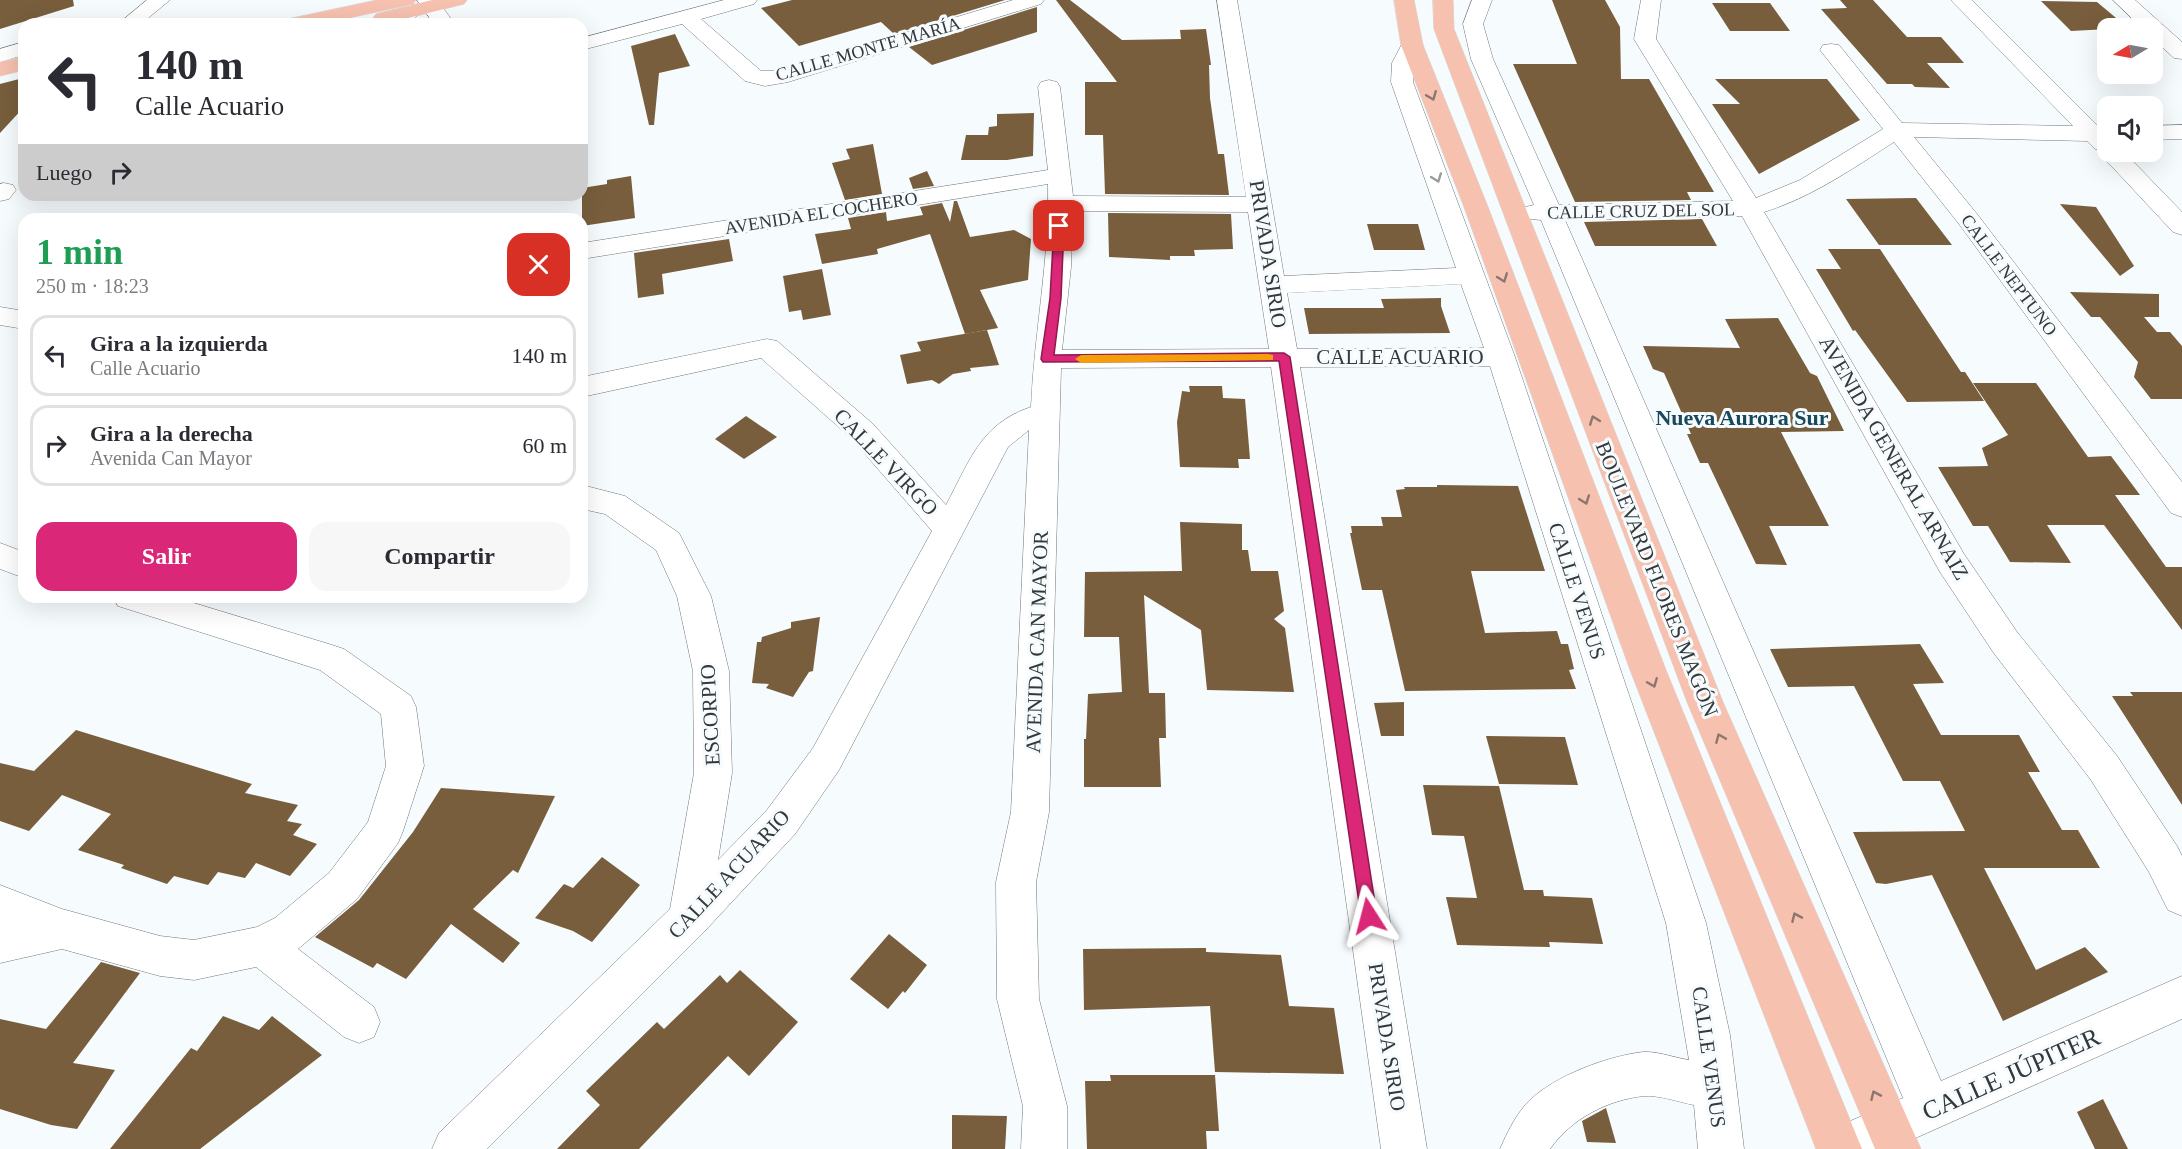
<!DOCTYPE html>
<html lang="es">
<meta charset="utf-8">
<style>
body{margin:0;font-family:Georgia,serif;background:#f7f7f7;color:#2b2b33;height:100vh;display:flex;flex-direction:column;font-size:22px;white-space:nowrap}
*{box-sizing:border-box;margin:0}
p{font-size:20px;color:#7c7c81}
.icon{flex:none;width:33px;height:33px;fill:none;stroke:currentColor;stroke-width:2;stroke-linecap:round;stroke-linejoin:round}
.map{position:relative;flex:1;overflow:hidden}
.drawer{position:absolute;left:18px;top:213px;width:570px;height:390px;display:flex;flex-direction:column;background:#fff;border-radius:18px;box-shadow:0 6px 24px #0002}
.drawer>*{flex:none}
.banner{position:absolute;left:18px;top:18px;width:570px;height:183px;border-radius:18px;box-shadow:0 6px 24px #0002;background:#fff;color:#2b2b33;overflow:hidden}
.needle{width:39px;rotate:260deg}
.controls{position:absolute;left:2097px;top:18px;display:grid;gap:12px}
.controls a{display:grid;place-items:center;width:66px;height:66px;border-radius:12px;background:#fff;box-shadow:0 6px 24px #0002;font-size:30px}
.pin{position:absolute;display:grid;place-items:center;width:51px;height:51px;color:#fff;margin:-26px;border-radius:12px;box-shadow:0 3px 9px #0006}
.me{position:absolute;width:66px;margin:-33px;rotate:351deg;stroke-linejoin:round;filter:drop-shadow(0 0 4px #0008)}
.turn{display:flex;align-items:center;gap:21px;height:126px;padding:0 18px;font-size:27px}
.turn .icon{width:78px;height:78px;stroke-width:2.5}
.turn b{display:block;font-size:42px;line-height:51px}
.then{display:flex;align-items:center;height:57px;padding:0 18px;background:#0003;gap:12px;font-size:22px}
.round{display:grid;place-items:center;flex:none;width:63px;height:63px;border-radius:18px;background:#f7f7f7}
.headline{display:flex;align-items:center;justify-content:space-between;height:102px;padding:0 18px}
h1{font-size:36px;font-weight:600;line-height:45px;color:#1e9e55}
.action{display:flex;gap:12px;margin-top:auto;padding:12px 18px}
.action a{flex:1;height:69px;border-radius:18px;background:#db2777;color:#fff;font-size:24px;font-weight:600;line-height:69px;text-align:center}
.action a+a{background:#f7f7f7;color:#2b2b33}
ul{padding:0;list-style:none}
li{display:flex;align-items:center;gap:18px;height:81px;margin:0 12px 9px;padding:0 6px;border:3px solid #e1e1e2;border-radius:18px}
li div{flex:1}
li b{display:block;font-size:22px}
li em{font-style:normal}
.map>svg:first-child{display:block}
.building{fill:#785e3c}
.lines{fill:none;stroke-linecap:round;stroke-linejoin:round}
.minor-casing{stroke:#70777c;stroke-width:1}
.major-casing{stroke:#d7d7d8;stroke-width:1}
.minor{fill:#fff;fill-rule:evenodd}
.major{fill:#f7c1b0;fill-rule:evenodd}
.oneway{stroke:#8c766f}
.oneway2{stroke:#9a9c9c}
.route{fill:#db2777;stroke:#8e194d;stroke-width:1.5}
.slow{fill:#f59e0b}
.labels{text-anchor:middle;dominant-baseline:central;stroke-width:6;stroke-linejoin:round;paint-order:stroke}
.far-street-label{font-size:18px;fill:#35383a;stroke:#f6fbfe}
.street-label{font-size:21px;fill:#35383a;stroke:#f6fbfe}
.neighbourhood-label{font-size:22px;font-weight:bold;fill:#18485b;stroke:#f6fbfe}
.near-street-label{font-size:26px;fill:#35383a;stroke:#f6fbfe}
</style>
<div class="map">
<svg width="2182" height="1149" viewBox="0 0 2182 1149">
<rect width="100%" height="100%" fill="#f6fbfe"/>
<g class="building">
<polygon points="0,0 73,0 74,6 0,29"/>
<polygon points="792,0 1005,0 894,34 881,22 799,46 761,8"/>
<polygon points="1056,0 1070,0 1122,40 1181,39 1180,30 1206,29 1211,65 1209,65 1210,98 1218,154 1224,154 1229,195 1105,194 1103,135 1085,135 1085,82 1117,82"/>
<polygon points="1552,0 1605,0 1620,27 1621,79 1649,79 1714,192 1687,192 1691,200 1575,202 1513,64 1577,64"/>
<polygon points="1840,0 1873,0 1907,37 1941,37 1964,63 1927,63 1950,88 1915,87 1912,84 1887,84 1821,9 1847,8"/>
<polygon points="2041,1 2097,2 2128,28 2071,31"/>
<polygon points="1712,3 1770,3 1790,31 1730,31"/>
<polygon points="1037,7 1037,32 932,65 909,47"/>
<polygon points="675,34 690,66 659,73 654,125 649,125 631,46"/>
<polygon points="23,78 24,107 0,133 0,84"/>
<polygon points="1715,79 1827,79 1860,120 1759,174 1712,104 1740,104"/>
<polygon points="1034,113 1033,156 1007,160 961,160 966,135 988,135 989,127 997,126 997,114"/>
<polygon points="873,144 882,194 845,200 832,163 850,159 846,149"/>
<polygon points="927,171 934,186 913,189 909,178"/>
<polygon points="631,176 635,218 582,226 582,188 607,184 607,180"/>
<polygon points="1916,198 1952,245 1879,245 1846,199"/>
<polygon points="954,201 957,201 970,237 1014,230 1031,239 1028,280 980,290 998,328 965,334 930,234 877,249 878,254 822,264 815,234 851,229 848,218 886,212 887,221 923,215 920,207 942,203 950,222"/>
<polygon points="2060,204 2096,207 2134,266 2120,276"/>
<polygon points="1108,213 1231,214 1233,249 1194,250 1195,256 1170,256 1170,260 1109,257"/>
<polygon points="1702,219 1717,246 1595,246 1584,222"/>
<polygon points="1367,224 1418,224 1425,250 1374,250"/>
<polygon points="729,239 733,261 662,274 664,294 638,298 634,253"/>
<polygon points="1828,249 1880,249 1961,372 1965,372 1984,401 1907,402 1855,330 1853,331 1816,269 1841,269"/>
<polygon points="822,269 831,315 803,320 801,310 789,312 783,276"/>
<polygon points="2070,292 2159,294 2159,317 2144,317 2157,332 2170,332 2182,346 2182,399 2151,399 2134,377 2138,362 2100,317 2091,317"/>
<polygon points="1441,298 1441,306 1450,333 1309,334 1304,308 1384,308 1381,299"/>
<polygon points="1778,318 1810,373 1817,376 1844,431 1781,432 1829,526 1769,526 1787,565 1756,564 1708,463 1700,463 1687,434 1691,434 1664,373 1653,369 1643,346 1740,348 1725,319"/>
<polygon points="987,330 999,365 970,368 971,371 953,374 939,384 932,380 907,384 900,355 921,351 917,342"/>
<polygon points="1973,383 2036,383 2088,457 2111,456 2140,495 2115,495 2166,567 2182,567 2182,630 2104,525 2047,525 2071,563 2010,562 1988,526 1973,526 1938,467 1988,466 1982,448 2008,435"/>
<polygon points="1189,386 1222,386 1223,398 1245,399 1250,459 1238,459 1239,468 1180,467 1177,422 1182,391 1190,392"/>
<polygon points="746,416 777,437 744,459 715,439"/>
<polygon points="1437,485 1518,486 1545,571 1471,571 1485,633 1557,631 1561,644 1568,644 1574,669 1569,670 1576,689 1405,691 1382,590 1362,590 1350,533 1352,533 1351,526 1383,526 1381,517 1402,517 1396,490 1405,489 1404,487 1437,487"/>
<polygon points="1180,522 1242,524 1242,550 1248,550 1251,571 1278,571 1284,611 1274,619 1285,628 1294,692 1207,690 1201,630 1144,595 1149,693 1165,693 1166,738 1159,738 1161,787 1084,787 1084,739 1086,739 1088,694 1122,692 1119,637 1084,637 1085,572 1182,571"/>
<polygon points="820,617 813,671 809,672 793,697 766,688 769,684 752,683 757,642 761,642 762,637 791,628 791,622"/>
<polygon points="1920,644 1944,683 1913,684 1941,735 2019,735 2040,772 2028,772 2062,830 2078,830 2100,868 1984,868 2036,970 2085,947 2108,972 2003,1021 1932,875 1886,884 1876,883 1853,832 1965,831 1940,781 1903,781 1854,686 1788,687 1770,649"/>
<polygon points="2130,692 2182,692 2182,805 2112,696 2133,696"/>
<polygon points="1404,702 1404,736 1381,736 1374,703"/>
<polygon points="76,730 252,784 245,793 298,805 287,821 302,824 293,835 317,844 290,876 256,863 245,878 218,872 208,885 174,876 167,884 121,868 124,865 78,850 111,814 62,795 29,831 0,821 0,763 34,771"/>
<polygon points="1486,736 1565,737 1578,785 1499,784"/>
<polygon points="1423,785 1499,786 1524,890 1543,890 1544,896 1592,898 1603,944 1549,942 1550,947 1457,945 1446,897 1477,898 1464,836 1432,835"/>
<polygon points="441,788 555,796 518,873 513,870 473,909 520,943 503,963 451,924 406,979 377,963 373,968 315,937 359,900 413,832"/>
<polygon points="602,857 640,885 592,942 573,931 535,918 564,884 573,888"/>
<polygon points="889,934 927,965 905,993 903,991 888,1009 850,979"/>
<polygon points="1206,948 1206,952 1281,955 1289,1006 1334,1008 1344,1074 1215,1072 1210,1006 1084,1010 1083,949"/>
<polygon points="101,962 140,973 73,1063 115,1070 77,1129 51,1125 0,1109 0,1019 46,1029"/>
<polygon points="740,970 798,1022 749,1076 728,1056 639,1149 557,1149 600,1105 586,1091 657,1022 664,1029 720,975 727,983"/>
<polygon points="223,1016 259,1030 272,1016 322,1055 200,1149 110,1149 191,1048 197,1051"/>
<polygon points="1110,1075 1215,1075 1219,1131 1206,1131 1207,1149 1087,1149 1085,1081 1111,1081"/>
<polygon points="2103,1099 2128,1149 2095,1149 2077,1112"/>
<polygon points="1606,1108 1616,1143 1587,1142 1582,1121"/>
<polygon points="952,1115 1007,1116 1005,1149 952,1149"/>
</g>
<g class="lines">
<defs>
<g id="minor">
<polygon points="147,0 170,0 141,24 118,24"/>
<polygon points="417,0 437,0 455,24 434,24"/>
<polygon points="724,0 757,0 754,4 701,19 761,71 778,71 1013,0 1044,0 1041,4 788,82 765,86 745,81 682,24 582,50 582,38"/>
<path d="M1217 0H1237L1284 276 1456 268 1391 82 1392 63 1404 40 1412 39 1420 40 1423 45 1414 63 1413 82 1515 357 1706 923 1730 1035 1744 1149H1698L1694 1105C1679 1102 1659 1095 1644 1096 1607 1100 1571 1119 1550 1149H1500C1507 1133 1516 1114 1529 1101 1554 1076 1608 1056 1643 1052 1657 1051 1675 1058 1689 1060L1666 923 1490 366 1300 367 1427 1149H1381L1271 367 1061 368 1049 812 1036 882 1039 999 1067 1106V1149H1021L1023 1106 997 999 996 882 1011 812 1029 430 1008 447 839 770 795 834 703 933 487 1149H432L439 1133 670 909 694 773 693 671 677 596 656 550 605 514 582 509V485L625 496 679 533 711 596 729 671 732 773 718 860 767 810 813 748 932 531 851 438 761 358 582 397V377L767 339 777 341 873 424 946 505C970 461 980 424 1031 407 1034 333 1050 258 1048 184L582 259V243L1048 170 1038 87 1041 82 1049 80 1057 82 1060 87 1073 196 1246 197ZM1073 211 1248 212 1269 349 1062 350 1071 267ZM1461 284 1484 348 1297 349 1287 293Z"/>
<path d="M1472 0H1492L1483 24 1493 59 1559 205 1733 201 1634 39 1641 0H1661L1656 39 1756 198 1800 180 1883 129 1820 50 1823 45 1831 44 1839 45 1902 123 2073 126 1951 0H1972L2099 127H2108V152H2124L2182 212V235L2173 232 2103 157 2100 150 2095 149 2087 141 1914 137 1977 214 2182 482V517L2171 513 1959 224 1894 142C1852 169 1812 197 1764 212L1964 554 2017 632 2117 756 2177 846 2182 856V916L2168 910 2149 872 2091 780 1993 652 1940 572 1742 216 1565 220 1941 1081 2182 976V1019L1891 1149H1816L1823 1133 1903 1098 1541 220 1521 218 1518 213 1521 208 1534 205 1471 59 1463 24Z"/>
<polygon points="2113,0 2135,0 2182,42 2182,59 2174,58 2152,38 2152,28 2142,28"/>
<polygon points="411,5 418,7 421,11 410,24 388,24 404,7"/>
<polygon points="24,42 24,55 0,62 0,49"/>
<polygon points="2182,125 2182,139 2152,140 2152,126"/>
<polygon points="4,183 13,185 16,190 9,199 0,201 0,184"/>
<polygon points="0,307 24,311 24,329 0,325"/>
<polygon points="0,543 24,552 24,578 0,569"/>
<polygon points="113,597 174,597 332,645 344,649 411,696 416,707 424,766 403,831 398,843 357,899 298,949 374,1007 380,1022 374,1037 359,1043 344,1037 256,967 194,980 160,976 62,949 0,963 0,885 62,909 160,936 194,940 257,927 275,918 329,873 368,822 386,766 381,714 320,670 118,606"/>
</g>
<g id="major">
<polygon points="377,0 416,0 413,4 321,24 281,24 284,20"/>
<polygon points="432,0 467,0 464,4 384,24 376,22 373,18 376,14"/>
<polygon points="1394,0 1414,0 1423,45 1488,207 1666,670 1862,1149 1816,1149 1630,670 1464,207 1401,45"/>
<polygon points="1433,0 1453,0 1454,29 1723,702 1921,1149 1875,1149 1687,702 1434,29"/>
<polygon points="24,57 24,70 0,76 0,62"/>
</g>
</defs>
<use href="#minor" class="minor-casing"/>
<use href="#major" class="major-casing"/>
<use href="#minor" class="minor"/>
<use href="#major" class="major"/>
</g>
<defs><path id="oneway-chevron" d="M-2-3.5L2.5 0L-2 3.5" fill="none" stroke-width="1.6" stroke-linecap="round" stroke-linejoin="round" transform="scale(1.5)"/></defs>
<g class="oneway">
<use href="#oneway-chevron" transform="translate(1432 96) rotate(68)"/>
<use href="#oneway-chevron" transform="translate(1503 278) rotate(69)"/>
<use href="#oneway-chevron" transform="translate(1594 420) rotate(-111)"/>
<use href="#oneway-chevron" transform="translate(1585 500) rotate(70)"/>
<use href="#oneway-chevron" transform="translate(1653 683) rotate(68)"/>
<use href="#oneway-chevron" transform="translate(1720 738) rotate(-113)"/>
<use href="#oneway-chevron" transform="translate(1796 917) rotate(-114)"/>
<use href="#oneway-chevron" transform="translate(1875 1095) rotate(-114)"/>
</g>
<use class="oneway2" href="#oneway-chevron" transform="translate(1437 178) rotate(70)"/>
<polygon class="route" points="1059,223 1064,226 1061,298 1054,355 1284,353 1290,357 1377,916 1375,922 1369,924 1363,922 1361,916 1279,361 1043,362 1041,359 1050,298 1054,226"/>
<polygon class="slow" points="1268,354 1273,355 1273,360 1081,363 1075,359 1081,355"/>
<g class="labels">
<g class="far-street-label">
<text transform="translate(868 49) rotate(-16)">CALLE MONTE MARÍA</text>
<text transform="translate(1641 211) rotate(-1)">CALLE CRUZ DEL SOL</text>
<text transform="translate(821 213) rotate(-9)">AVENIDA EL COCHERO</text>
<text transform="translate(2009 275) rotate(53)">CALLE NEPTUNO</text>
</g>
<g class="street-label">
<text transform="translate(1268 254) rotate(81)">PRIVADA SIRIO</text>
<text x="1400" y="357">CALLE ACUARIO</text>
<text transform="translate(1894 458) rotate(60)">AVENIDA GENERAL ARNAIZ</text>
<text transform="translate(886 462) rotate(46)">CALLE VIRGO</text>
<text transform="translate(1657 579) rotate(68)">BOULEVARD FLORES MAGÓN</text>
<text transform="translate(1577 591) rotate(72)">CALLE VENUS</text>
<text transform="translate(1037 642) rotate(-88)">AVENIDA CAN MAYOR</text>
<text transform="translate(710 715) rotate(-93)">ESCORPIO</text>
<text transform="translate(729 874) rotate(-47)">CALLE ACUARIO</text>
<text transform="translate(1387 1037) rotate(81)">PRIVADA SIRIO</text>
<text transform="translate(1709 1057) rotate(82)">CALLE VENUS</text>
</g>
<g class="neighbourhood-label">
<text x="1742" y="417">Nueva Aurora Sur</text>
</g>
<g class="near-street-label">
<text transform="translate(2011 1074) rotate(-24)">CALLE JÚPITER</text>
</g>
</g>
</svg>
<div class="controls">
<a><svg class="needle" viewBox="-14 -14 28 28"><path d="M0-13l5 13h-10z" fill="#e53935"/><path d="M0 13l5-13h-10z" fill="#7c7c81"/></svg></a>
<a><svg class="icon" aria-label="sound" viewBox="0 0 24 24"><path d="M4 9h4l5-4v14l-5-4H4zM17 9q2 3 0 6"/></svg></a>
</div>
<div class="pin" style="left:1059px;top:226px;background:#d93025"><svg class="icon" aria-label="arrive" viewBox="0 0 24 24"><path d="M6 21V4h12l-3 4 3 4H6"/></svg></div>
<svg class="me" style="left:1369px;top:916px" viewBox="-20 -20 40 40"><path d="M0-17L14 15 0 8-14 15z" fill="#db2777" stroke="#fff" stroke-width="4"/></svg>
<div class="banner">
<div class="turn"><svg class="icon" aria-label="left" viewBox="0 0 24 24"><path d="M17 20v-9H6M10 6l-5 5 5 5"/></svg><div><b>140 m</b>Calle Acuario</div></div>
<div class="then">Luego<svg class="icon" aria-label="right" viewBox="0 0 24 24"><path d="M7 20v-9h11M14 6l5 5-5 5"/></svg></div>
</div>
<section class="drawer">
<div class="headline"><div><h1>1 min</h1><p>250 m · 18:23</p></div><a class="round" style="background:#d93025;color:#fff"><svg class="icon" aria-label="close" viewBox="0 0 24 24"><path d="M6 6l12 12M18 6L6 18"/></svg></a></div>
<ul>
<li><svg class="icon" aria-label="left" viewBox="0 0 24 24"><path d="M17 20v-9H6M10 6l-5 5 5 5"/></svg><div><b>Gira a la izquierda</b><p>Calle Acuario</p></div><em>140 m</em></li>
<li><svg class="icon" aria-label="right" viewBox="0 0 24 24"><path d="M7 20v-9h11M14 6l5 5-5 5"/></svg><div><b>Gira a la derecha</b><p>Avenida Can Mayor</p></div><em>60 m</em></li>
</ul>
<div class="action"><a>Salir</a><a>Compartir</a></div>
</section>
</div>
